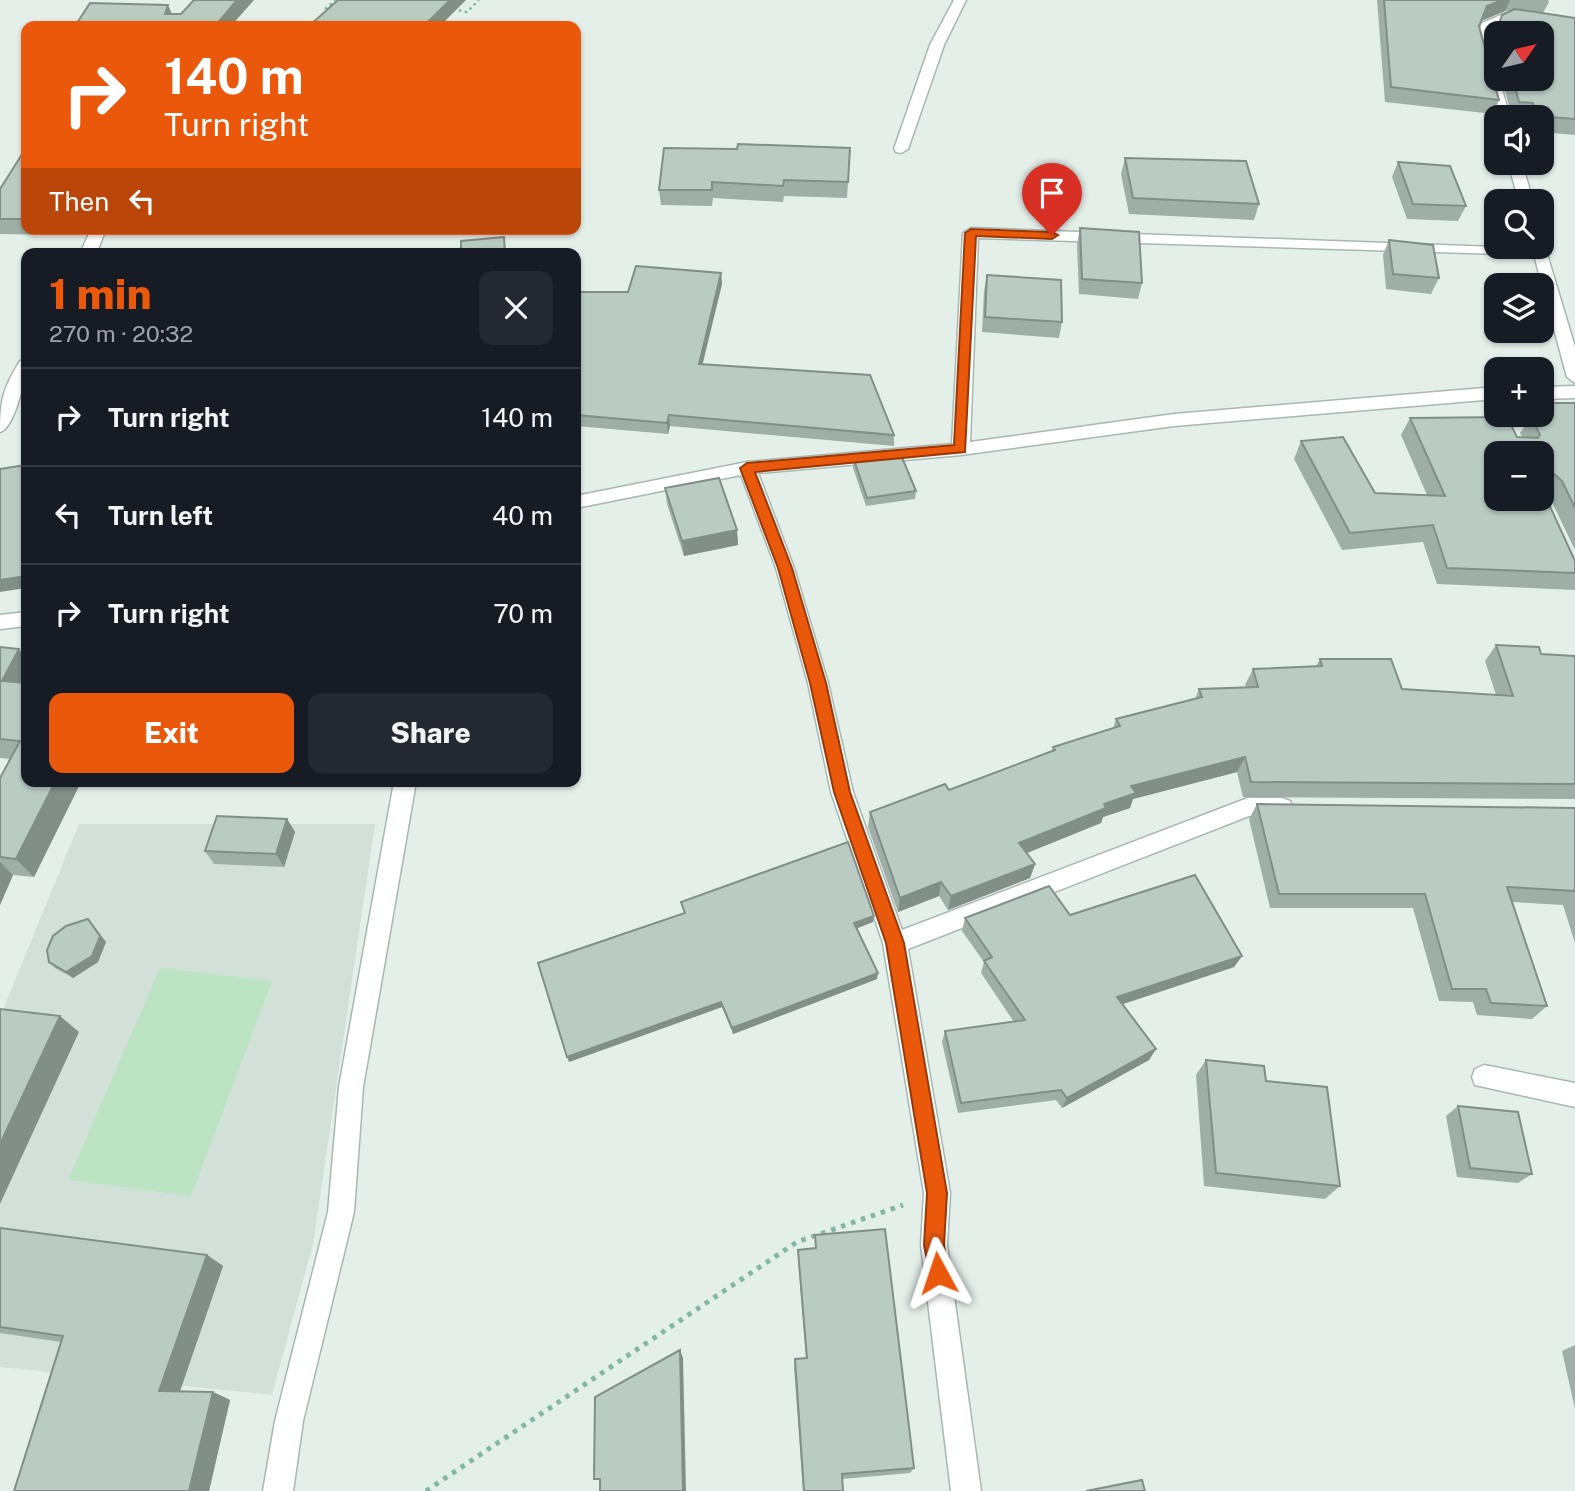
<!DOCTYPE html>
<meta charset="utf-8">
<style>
body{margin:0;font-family:"Public Sans",sans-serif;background:#242831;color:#f1f3f6;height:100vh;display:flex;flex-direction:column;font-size:26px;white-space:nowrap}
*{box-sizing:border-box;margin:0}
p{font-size:23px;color:#9ea1a6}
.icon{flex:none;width:38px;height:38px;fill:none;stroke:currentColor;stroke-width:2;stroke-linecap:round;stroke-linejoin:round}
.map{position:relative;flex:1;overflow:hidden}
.drawer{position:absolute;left:21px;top:248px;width:560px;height:539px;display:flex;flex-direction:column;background:#171b24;border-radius:14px;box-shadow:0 2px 5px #0004}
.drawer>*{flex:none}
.top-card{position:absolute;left:21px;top:21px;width:560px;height:214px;border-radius:14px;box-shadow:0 2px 5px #0004;background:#ea580c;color:#fff;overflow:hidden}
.needle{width:46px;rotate:56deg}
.tools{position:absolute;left:1484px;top:21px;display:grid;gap:14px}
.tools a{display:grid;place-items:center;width:70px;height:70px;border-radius:14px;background:#171b24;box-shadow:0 2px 5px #0004;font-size:35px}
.pin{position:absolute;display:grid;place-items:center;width:60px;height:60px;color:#fff;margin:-72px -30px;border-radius:50% 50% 50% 0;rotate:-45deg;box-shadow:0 0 7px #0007}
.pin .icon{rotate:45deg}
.me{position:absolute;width:77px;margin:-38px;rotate:355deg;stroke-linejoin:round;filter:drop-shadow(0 0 5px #0008)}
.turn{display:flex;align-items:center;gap:24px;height:147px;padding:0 28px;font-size:32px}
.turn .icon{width:91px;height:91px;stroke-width:2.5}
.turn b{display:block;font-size:49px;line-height:60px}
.then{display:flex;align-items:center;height:66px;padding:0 28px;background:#0003;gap:14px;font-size:26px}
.round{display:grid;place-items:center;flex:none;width:74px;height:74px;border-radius:14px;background:#242831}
.overview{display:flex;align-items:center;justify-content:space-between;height:119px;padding:0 28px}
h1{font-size:42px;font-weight:800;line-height:52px;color:#ea580c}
.cta{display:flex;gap:14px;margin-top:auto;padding:14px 28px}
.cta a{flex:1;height:80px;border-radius:14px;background:#ea580c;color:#fff;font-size:28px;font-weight:800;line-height:80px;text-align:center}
.cta a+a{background:#242831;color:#f1f3f6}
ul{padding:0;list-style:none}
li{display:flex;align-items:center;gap:21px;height:98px;padding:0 28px;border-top:2px solid #363941}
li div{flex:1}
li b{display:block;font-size:26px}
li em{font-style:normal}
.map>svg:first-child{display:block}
.built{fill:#d2e0d9}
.green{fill:#bbe3c4}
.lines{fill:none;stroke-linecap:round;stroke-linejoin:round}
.minor-casing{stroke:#a6b8b1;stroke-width:3}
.path-far1{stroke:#81b7a4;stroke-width:2.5;stroke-dasharray:2.5 3.5;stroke-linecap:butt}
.path{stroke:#81b7a4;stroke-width:5;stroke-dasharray:4.5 6;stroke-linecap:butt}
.minor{fill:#fff;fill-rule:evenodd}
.wall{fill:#9fafa8}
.shaded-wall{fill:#828e88}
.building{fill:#b9cbc3;stroke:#828e88;stroke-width:2}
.route{fill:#ea580c;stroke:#983908;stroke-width:2}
</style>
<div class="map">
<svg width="1575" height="1491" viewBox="0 0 1575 1491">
<rect width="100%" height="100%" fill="#e4efea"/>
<polygon class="built" points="79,824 375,824 313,1244 272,1395 0,1367 0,1017"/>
<polygon class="green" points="160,968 272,981 191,1196 68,1180"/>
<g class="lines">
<defs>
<g id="minor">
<polygon points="954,0 966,0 944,45 908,149 901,153 896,152 894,149 930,45"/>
<polygon points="1506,13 1575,24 1575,32 1508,21 1493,28 1489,41 1496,79 1499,79 1510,117 1496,117 1475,41 1482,23"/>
<polygon points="1508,163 1522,163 1533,201 1519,201"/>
<polygon points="971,228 1496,247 1542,247 1542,243 1544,244 1575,347 1575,383 1567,377 1534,255 978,238 970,442 1174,414 1496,387 1496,399 1174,426 961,455 758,473 794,568 828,683 853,792 902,930 1248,798 1282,798 1290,801 1293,807 1290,813 1282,816 1249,816 908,949 950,1193 947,1245 981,1491 951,1491 921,1245 924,1193 883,943 831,792 808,683 776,568 741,475 576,508 576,496 747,462 952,444 963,233"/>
<polygon points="91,229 106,229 96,254 80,254"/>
<path d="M26 360C27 374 15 428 0 432 0 401 3 388 20 361Z"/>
<polygon points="1575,386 1575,398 1542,399 1542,387"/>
<polygon points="26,612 26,626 0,629 0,615"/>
<polygon points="394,782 416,782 363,1087 354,1212 303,1421 293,1491 263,1491 275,1421 328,1212 339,1087"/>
<polygon points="1484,1065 1575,1083 1575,1107 1475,1085 1472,1077 1475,1069"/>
</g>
</defs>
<use href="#minor" class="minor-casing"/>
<g class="path-far1">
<polyline points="453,9 467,12 479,0"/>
<polyline points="319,26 326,8 336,0"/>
</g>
<polyline class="path" points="426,1491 797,1242 903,1205"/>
<use href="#minor" class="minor"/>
</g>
<g class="wall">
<polygon points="1377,0 1548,0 1549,2 1543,13 1575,18 1575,135 1542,132 1542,117 1512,117 1502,79 1542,79 1542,33 1496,33 1496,66 1492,41 1502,15 1510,11 1505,11 1481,21 1479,26 1499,100 1493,114 1385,102"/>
<polygon points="26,148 26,229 52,229 49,235 0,234 0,189"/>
<polygon points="850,148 847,198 784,196 783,202 713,198 712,206 661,205 659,190 737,149"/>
<polygon points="1125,158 1259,204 1254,220 1129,214 1121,174"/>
<polygon points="1398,162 1466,206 1458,221 1407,219 1392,177"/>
<polygon points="1080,228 1142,283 1138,299 1079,294 1077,244"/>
<polygon points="1389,240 1439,278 1431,294 1386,289 1383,255"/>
<polygon points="721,273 722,284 702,364 894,435 894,446 670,426 668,434 576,426 576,292 628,292"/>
<polygon points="987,275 1062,322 1059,338 982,332 984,291"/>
<polygon points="1575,403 1575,550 1550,498 1543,491 1575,561 1575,590 1437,584 1423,542 1342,550 1294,459 1301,441 1375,493 1427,495 1401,435 1410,418 1522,437 1520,433 1527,423 1525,420 1529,415 1542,415"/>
<polygon points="854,460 916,491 915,499 866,506 853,468"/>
<polygon points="665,488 737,530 738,545 684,556 667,504"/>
<polygon points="1496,645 1541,654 1575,656 1575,799 1243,797 1237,772 1133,799 1130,808 1103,817 1101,823 1026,853 1035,864 1030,878 948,910 939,896 898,912 868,827 870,812 949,790 1052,751 1053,747 1113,729 1116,719 1195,699 1199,689 1246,687 1245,685 1253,669 1316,666 1320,659 1402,689 1496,695 1485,661"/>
<polygon points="0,647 19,649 26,782 81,782 34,877 13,875 0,905 0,778 10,759 0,758"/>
<polygon points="1257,804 1575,808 1575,943 1563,905 1512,902 1547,1006 1532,1019 1477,1015 1473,1002 1439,1001 1413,908 1270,908 1249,819"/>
<polygon points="287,819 295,832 284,867 214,864 205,851"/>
<polygon points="681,902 874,916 873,922 856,928 877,979 733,1034 722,1007 569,1062 684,914"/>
<polygon points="1070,915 1242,956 1234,967 1123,1004 1156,1049 1149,1060 1062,1108 1056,1100 958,1113 942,1042 945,1031 1014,1022 981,973 984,962 962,931 965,918"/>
<polygon points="88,919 106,942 98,962 73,978 55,968 49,962"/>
<polygon points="1206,1060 1266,1081 1340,1186 1325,1199 1204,1186 1196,1075"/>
<polygon points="1458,1106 1532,1174 1518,1183 1457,1177 1446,1116"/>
<polygon points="0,1228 207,1255 223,1266 180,1392 213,1392 230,1400 209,1491 61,1342 0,1333"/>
<polygon points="815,1235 914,1468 910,1473 842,1479 843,1491 803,1491 794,1367 795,1359 806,1358 798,1260 798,1250 815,1248"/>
<polygon points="1575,1345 1575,1409 1562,1351"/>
</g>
<g class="shaded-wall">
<polygon points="237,0 254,0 231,26 215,26"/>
<polygon points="450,0 466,0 440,26 424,26"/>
<polygon points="1502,0 1510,0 1505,11 1481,21 1487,6"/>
<polygon points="168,5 174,19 165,14"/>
<polygon points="46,229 52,229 49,235"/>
<polygon points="721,273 722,284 700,375 699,364"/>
<polygon points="669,415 670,426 668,434 667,423"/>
<polygon points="1550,479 1542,493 1542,481"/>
<polygon points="737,530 738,545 684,556 682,541"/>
<polygon points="576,540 581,637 576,639"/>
<polygon points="26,576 26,588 0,592 0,580"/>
<polygon points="19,649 26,658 26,687 2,681"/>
<polygon points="1245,757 1237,772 1133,799 1130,808 1103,817 1101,823 1015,858 1019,843 1104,804 1131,786"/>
<polygon points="55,782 81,782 34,877 16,859"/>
<polygon points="287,819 295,832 284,867 276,854"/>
<polygon points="0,862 13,875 0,905"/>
<polygon points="1035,864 1030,878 948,910 951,896"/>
<polygon points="941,882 939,896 898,912 900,898"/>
<polygon points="874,916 873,922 853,930 854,923"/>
<polygon points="88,919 106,942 98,962 73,978 66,972"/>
<polygon points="1242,956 1234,967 1111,1008 1117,997"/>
<polygon points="878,973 877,979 733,1034 732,1028"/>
<polygon points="721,1002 722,1007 569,1062 567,1057"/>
<polygon points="60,1016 79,1032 0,1204 0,1144"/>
<polygon points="1156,1049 1149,1060 1062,1108 1067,1098"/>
<polygon points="207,1255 223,1266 177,1399 159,1391"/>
<polygon points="680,1350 683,1358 686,1491 683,1491"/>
<polygon points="213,1392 230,1400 209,1491 189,1491"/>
</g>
<g class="building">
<polygon points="194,0 237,0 215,26 235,26 75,26 90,3 168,5 165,14 181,14"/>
<polygon points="338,0 450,0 424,26 309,26"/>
<polygon points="1384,0 1502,0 1487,6 1479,26 1499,100 1391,87"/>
<polygon points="1515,9 1575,18 1575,119 1536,116 1533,103 1519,102 1513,79 1542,79 1542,33 1499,33 1498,27 1502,15"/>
<polygon points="738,144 850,148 848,182 784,180 783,186 712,182 712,190 659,190 664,148 737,149"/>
<polygon points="26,148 26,219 0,219 0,189"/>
<polygon points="1125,158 1246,161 1259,204 1133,198"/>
<polygon points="1398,162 1450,166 1466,206 1413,204"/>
<polygon points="1080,228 1139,232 1142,283 1082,279"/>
<polygon points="504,237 505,254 461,254 461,241"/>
<polygon points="1389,240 1433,245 1439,278 1393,274"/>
<polygon points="636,266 721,273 699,364 870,375 894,435 669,415 667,423 576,415 576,292 628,292"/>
<polygon points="987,275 1061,280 1062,322 985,317"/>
<polygon points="1542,403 1575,403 1575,508 1562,481 1553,473 1550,479 1542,481 1542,453 1496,453 1496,499 1542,499 1542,489 1575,561 1575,573 1447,568 1433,525 1350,533 1301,441 1343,437 1375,493 1445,496 1410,418 1507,417 1517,437 1538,438 1540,435 1531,416 1542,416"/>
<polygon points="901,455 916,491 867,498 854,460"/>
<polygon points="26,465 26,576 0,580 0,469"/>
<polygon points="719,478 737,530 682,541 665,488"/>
<polygon points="576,565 579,627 576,628"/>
<polygon points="1496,645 1539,647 1541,654 1575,656 1575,784 1251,782 1245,757 1131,786 1136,793 1104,804 1106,808 1019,843 1035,864 951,896 941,882 900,898 870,812 945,784 949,790 1055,750 1053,747 1120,726 1116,719 1202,697 1199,689 1258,687 1253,669 1322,666 1320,659 1391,659 1402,689 1513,696"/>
<polygon points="0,647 19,649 2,681 26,683 26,782 55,782 16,859 0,857 0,778 20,741 0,739"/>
<polygon points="1257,804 1575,808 1575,891 1507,887 1547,1006 1491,1003 1486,989 1452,989 1425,894 1279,894"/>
<polygon points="217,816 287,819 276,854 205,851"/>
<polygon points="848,842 874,916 854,923 878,973 732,1028 721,1002 567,1057 538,963 685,913 681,902"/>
<polygon points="1195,875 1242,956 1117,997 1156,1049 1067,1098 1061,1090 961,1103 945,1031 1025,1020 984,961 992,957 965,918 1049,886 1070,915"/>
<polygon points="88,919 100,936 92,956 66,972 49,962 47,950 53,936 66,926"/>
<polygon points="0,1009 60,1016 0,1144"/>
<polygon points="1206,1060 1264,1066 1266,1081 1327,1087 1340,1186 1216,1173"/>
<polygon points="1458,1106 1518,1112 1532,1174 1470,1168"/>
<polygon points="0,1228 207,1255 159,1391 213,1392 189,1491 14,1491 63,1336 0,1327"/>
<polygon points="885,1229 914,1468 842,1474 843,1491 804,1491 795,1359 807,1358 798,1250 816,1248 815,1235"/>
<polygon points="680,1350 683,1491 600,1491 600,1479 594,1479 595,1397"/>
<polygon points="1142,1480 1145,1491 1086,1491"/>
</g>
<polygon class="route" points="971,229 1052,232 1058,235 1052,239 976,236 965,452 755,472 792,568 826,683 850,792 904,943 947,1193 944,1245 948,1273 945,1280 938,1283 931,1280 924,1245 927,1193 886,943 834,792 810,683 778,568 740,468 747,463 954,445 965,233"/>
</svg>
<div class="tools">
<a><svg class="needle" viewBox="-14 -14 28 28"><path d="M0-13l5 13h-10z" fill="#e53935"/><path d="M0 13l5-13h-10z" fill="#9ea1a6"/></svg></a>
<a><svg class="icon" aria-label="sound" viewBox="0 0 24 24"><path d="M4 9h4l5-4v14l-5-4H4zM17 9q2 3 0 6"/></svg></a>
<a><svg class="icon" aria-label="search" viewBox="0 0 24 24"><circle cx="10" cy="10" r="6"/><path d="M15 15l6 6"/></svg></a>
<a><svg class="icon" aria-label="layers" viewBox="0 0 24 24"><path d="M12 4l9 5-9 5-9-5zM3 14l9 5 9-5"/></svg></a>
<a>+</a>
<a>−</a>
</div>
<div class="pin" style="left:1052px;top:235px;background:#d93025"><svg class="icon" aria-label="arrive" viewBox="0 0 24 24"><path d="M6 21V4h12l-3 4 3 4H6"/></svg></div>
<svg class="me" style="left:938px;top:1273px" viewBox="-20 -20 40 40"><path d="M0-17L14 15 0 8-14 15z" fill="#ea580c" stroke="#fff" stroke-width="4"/></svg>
<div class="top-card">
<div class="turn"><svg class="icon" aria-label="right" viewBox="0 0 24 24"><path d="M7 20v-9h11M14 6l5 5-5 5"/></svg><div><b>140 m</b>Turn right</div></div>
<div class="then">Then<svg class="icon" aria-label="left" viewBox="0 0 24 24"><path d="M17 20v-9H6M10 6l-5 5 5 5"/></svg></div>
</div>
<section class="drawer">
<div class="overview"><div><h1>1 min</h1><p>270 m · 20:32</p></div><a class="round"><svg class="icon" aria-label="close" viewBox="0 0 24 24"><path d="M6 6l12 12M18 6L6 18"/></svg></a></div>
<ul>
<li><svg class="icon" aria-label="right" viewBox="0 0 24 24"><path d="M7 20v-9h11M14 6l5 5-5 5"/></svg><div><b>Turn right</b></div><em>140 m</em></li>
<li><svg class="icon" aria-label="left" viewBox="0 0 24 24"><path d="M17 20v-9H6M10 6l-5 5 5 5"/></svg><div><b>Turn left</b></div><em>40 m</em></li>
<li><svg class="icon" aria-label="right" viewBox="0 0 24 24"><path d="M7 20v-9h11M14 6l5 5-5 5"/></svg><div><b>Turn right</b></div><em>70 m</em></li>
</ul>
<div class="cta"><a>Exit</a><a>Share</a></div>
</section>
</div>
